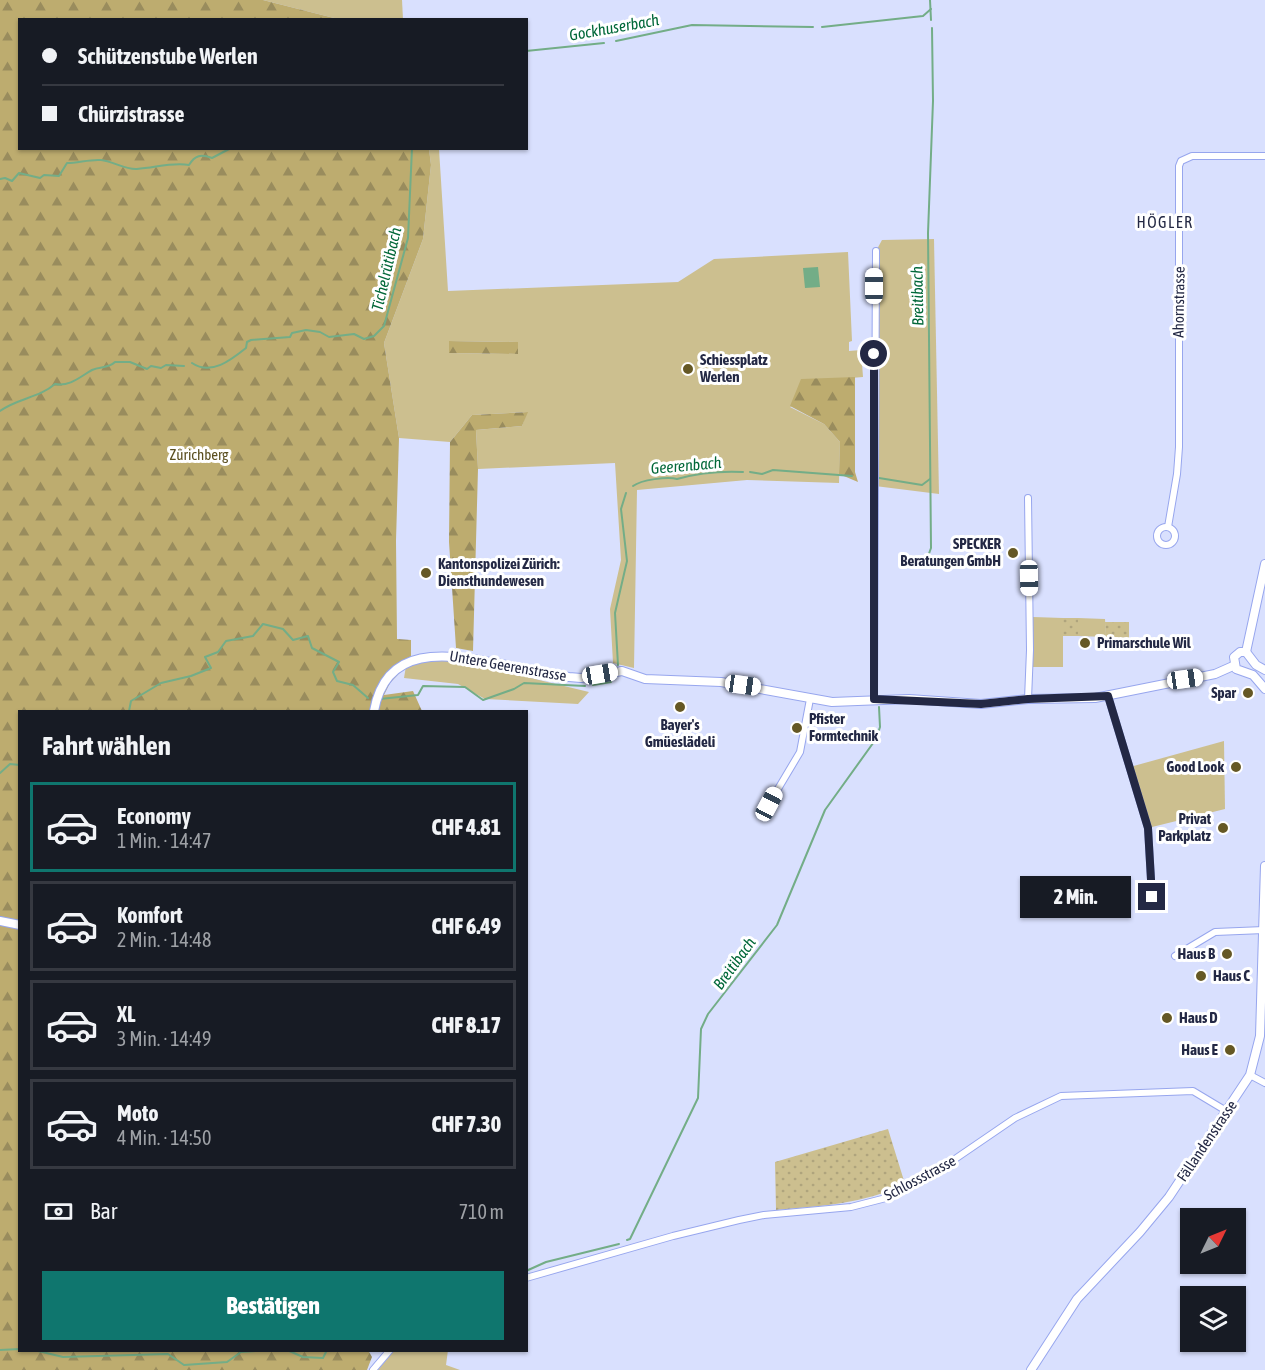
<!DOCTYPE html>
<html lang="de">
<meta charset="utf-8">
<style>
body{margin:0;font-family:"Asap Condensed",sans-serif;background:#20242c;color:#f1f3f6;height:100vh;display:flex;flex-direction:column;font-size:22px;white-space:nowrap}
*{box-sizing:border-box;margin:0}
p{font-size:20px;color:#9ea1a6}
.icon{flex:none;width:33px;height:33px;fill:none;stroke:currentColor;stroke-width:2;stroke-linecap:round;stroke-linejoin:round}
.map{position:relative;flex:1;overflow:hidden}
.sheet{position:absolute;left:18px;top:710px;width:510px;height:642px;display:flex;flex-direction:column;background:#171b24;border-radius:0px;box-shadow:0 2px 4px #0004}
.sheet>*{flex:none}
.top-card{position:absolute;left:18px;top:18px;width:510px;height:132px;border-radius:0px;box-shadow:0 2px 4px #0004;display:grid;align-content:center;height:132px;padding:0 24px;background:#171b24}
.needle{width:39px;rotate:47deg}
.tools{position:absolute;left:1180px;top:1208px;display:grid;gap:12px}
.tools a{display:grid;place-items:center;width:66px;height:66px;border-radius:0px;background:#171b24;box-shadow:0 2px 4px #0004;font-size:30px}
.end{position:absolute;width:27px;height:27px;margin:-14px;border:8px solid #232844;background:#fff;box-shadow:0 0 0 3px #fff}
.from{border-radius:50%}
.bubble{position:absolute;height:42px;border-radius:0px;background:#171b24;box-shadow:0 2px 4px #0004;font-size:20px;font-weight:800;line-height:42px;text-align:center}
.car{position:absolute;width:18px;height:36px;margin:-18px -9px;border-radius:8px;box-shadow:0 0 4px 2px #0007;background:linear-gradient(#fff 24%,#345 0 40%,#fff 0 76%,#345 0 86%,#fff 0)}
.top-card b{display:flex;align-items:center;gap:21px;height:57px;font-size:22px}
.top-card b+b{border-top:2px solid #363941}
.top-card i{width:15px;height:15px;background:#f1f3f6}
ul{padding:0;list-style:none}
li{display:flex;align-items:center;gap:18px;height:90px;margin:0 12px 9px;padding:0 12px;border:3px solid #363941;border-radius:0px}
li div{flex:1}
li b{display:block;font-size:22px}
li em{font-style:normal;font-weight:800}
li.selected{border-color:#0f766e}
li>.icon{width:54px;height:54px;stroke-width:1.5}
h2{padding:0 24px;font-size:27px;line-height:72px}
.pay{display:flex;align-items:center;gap:15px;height:66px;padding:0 24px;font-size:22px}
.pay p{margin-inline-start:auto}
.action{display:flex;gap:12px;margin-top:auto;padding:12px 24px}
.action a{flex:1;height:69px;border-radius:0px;background:#0f766e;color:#fff;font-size:24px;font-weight:800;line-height:69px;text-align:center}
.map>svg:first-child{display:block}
.green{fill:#ccbf8f;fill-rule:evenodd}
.forest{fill:url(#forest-firs)}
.park{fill:url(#park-dots)}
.water{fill:#73ad87}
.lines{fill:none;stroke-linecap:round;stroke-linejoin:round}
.stream{stroke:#73ad87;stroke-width:2}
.minor-casing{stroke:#97a6ee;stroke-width:8}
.tertiary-casing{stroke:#97a6ee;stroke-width:10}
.secondary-casing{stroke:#97a6ee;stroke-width:10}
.minor{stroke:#fff;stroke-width:6}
.tertiary{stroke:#fff;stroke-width:8}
.secondary{stroke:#fff;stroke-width:8}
.route{stroke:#232844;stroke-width:8}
.poi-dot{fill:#655825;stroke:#fff;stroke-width:2}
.labels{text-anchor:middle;stroke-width:6;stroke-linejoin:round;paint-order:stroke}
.street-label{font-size:15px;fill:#232844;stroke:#fff}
.poi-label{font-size:15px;font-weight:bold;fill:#232844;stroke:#fff;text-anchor:start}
.park-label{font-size:15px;fill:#5b4f20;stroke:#fff}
.water-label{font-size:16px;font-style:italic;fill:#026839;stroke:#fff}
.neighbourhood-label{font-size:16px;letter-spacing:1.5px;fill:#232844;stroke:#fff}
</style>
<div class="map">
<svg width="1265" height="1370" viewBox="0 0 1265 1370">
<defs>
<pattern id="forest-firs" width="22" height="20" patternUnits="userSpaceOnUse" patternTransform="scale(1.5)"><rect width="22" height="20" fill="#bdac6f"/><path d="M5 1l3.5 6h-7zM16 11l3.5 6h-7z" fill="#998c5d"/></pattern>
<pattern id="park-dots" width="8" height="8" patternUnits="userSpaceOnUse" patternTransform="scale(1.5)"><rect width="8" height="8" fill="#ccbf8f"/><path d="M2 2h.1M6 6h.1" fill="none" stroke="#afa47d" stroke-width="1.8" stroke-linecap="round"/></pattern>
</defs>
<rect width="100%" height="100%" fill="#d9e0fe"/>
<!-- green -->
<g class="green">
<polygon points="263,0 402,0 403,19 338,19"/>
<path d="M 429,149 L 439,149 L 448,291 L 678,282 L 714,259 L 848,252 L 852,341 L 849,342 L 849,351 L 861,350 L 863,377 L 851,378 L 790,407 L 824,424 L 840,442 L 839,483 L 747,480 L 637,490 L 634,668 L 613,663 L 610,609 L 621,560 L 615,463 L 478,469 L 476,430 L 522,426 L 527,412 L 472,415 L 450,442 L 399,438 L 384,343 L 423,239 L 431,165 ZM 449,341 L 517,342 L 518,354 L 449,353 Z"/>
<polygon points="934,239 939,494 875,486 876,251 882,240"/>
<polygon points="1033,617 1063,618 1063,667 1032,667"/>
<polygon points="1078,618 1105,619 1106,637 1078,636"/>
<polygon points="428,659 465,662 589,692 578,704 485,699 458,684 404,678 406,666"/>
<polygon points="1224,741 1225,809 1148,828 1130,767"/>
<polygon points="394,1350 448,1350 446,1365 460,1370 378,1370"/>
</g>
<!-- forest -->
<g class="forest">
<polygon points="0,0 263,0 338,19 20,20 20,148 429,149 431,165 423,239 384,343 399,438 396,541 397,639 411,640 411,661 390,683 384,695 413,691 422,711 20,711 20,1350 368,1350 372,1357 367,1370 0,1370"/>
<polygon points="449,341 518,342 518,354 449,353"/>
<polygon points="855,377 855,472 858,482 839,474 840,442 824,424 790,406 801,379"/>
<polygon points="528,412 522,426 476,430 478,469 473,651 456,648 449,542 450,442 472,415"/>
</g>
<!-- park -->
<g class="park">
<rect x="1063" y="618" width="15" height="18"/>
<polygon points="1105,622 1129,622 1129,646 1106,647"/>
<path d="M 888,1129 L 905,1184 C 863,1204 822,1206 776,1210 L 775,1162 Z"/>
</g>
<!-- water -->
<polygon class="water" points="818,267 820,287 805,288 803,268"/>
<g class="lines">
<!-- stream -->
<g class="stream">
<polyline points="930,0 931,20"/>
<polyline points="822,27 923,16 931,9"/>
<polyline points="616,41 692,25 813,27"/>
<polyline points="526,51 604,43"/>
<path d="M 0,179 L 5,178 L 12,181 L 19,173 L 40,178 L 44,175 L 59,176 L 67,163 C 78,163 90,159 101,160 C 112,161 126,170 137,169 C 155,168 171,162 189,165 C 195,155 201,154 212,158 L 231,148"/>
<path d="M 192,363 C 211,376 231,360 246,348 L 247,342 L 251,340 L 290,337 L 292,333 L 306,330 L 320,332 L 329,337 L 354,334 L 364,339 L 374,336 L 384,326 L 408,238 L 412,148"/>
<path d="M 0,411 C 18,398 39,398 55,384 C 70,387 81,376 92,370 C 100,366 108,369 115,362 L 130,362 L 147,369 L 151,366 L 161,368 L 166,365 L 184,366"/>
<polyline points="750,472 762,474 773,470 852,476"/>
<polyline points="879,478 922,485 930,479"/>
<path d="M 633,486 C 641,480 668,476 677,479 C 698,473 722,471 743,472"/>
<polyline points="926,562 931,548 928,233 933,101 932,28"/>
<polyline points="618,665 615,613 627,561 621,509 626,493"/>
<polyline points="593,685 611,682"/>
<polyline points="380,699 418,695 423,686 465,687 483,700 514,689 524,683 585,686"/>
<polyline points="129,711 131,701 161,683 191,676 211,668 205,657 218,652 226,641 253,636 263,624 283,629 293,640 308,636 312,648 339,662 333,672 337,681 353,685 368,698"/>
<polyline points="0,773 10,764 20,765"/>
<polyline points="627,1240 630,1239 698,1098 701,1029 708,1014 777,925 825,810 876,739 880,727 879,707"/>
<polyline points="526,1271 546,1262 619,1244"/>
<polyline points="0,1350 20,1349"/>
<polyline points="34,1350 63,1357 168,1354 184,1365 227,1362 241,1352 269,1350"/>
<polyline points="287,1350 303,1357 323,1358 327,1350"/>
</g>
<!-- minor casing -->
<g class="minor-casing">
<g id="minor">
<circle cx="1166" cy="536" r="9"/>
<polyline points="1168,527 1177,474 1179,447 1179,166 1181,161 1192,156 1265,156"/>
<polyline points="1108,696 1148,828 1152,897"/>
<polyline points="874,699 876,251"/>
<polyline points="1028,699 1030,650 1028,498"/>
<polyline points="769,804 800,752 810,699"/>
<polyline points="1175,956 1215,932 1264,930"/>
<polyline points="1250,1075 1265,1083"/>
<polyline points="526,1278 673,1236 739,1220 764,1215 851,1207 886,1198 936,1172 1015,1118 1061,1096 1193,1091 1228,1112"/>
<polyline points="373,1370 390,1350"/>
</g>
</g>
<!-- tertiary casing -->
<g class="tertiary-casing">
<g id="tertiary">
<path d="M 374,711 C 386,644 446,654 496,663 C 520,668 544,673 569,677 L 581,678 L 622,671 L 645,679 L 721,682 L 832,702 L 909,699 L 981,704 L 1028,699 L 1095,698 L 1215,674 L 1233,666"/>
<polyline points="0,921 20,925"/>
</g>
</g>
<!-- secondary casing -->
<g class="secondary-casing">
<g id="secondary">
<polyline points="1246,652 1265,564"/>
<polyline points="1265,670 1256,665 1246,652 1240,652 1234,657 1236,669 1253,675 1265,689"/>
<polyline points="1031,1370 1077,1299 1140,1232 1169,1197 1250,1075 1260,1036 1265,866"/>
</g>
</g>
<!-- minor -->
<use href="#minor" class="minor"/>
<!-- tertiary -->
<use href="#tertiary" class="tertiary"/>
<!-- secondary -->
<use href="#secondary" class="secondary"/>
</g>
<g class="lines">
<!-- route -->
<polyline class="route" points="874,354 874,699 981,704 1028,699 1108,696 1148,828 1152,897"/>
</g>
<!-- markers -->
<g class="poi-dot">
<circle cx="688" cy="369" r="6"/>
<circle cx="1013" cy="553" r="6"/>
<circle cx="426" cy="573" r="6"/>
<circle cx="1085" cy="643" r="6"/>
<circle cx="1248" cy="693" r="6"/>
<circle cx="680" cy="707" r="6"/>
<circle cx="797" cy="728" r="6"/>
<circle cx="1236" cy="767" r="6"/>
<circle cx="1223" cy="828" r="6"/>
<circle cx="1227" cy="954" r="6"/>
<circle cx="1201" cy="976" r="6"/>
<circle cx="1167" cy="1018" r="6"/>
<circle cx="1230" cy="1050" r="6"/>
</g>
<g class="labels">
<!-- street labels -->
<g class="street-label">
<text transform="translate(1179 302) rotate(-89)" y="5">Ahornstrasse</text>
<text transform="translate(508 666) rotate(10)" y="5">Untere Geerenstrasse</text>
<text transform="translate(1207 1141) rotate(-56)" y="5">Fällandenstrasse</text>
<text transform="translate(920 1178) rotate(-28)" y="5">Schlossstrasse</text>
</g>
<!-- poi labels -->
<g class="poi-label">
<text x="700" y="365">Schiessplatz<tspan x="700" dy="17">Werlen</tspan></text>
<text x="1001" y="549" text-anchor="end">SPECKER<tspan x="1001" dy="17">Beratungen GmbH</tspan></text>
<text x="438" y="569">Kantonspolizei Zürich:<tspan x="438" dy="17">Diensthundewesen</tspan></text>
<text x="1097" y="648">Primarschule Wil</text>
<text x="1236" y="698" text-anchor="end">Spar</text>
<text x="809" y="724">Pfister<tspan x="809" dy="17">Formtechnik</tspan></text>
<text x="680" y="730" text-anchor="middle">Bayer's<tspan x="680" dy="17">Gmüeslädeli</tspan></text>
<text x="1224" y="772" text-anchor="end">Good Look</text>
<text x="1211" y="824" text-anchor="end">Privat<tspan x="1211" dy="17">Parkplatz</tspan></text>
<text x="1215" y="959" text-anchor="end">Haus B</text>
<text x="1213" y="981">Haus C</text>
<text x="1179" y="1023">Haus D</text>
<text x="1218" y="1055" text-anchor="end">Haus E</text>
</g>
<!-- park labels -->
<g class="park-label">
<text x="199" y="460">Zürichberg</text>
</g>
<!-- water labels -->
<g class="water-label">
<text transform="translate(614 27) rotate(-10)" y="6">Gockhuserbach</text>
<text transform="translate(386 269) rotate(-77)" y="6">Tichelrütibach</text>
<text transform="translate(917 296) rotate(-91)" y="6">Breitibach</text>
<text transform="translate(686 465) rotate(-5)" y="6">Geerenbach</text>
<text transform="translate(734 963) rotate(-54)" y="6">Breitibach</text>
</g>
<!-- neighbourhood labels -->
<g class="neighbourhood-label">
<text x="1165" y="228">HÖGLER</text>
</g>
</g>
</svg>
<div class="tools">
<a><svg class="needle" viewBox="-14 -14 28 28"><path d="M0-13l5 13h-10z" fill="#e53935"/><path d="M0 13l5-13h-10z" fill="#9ea1a6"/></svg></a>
<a><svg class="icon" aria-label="layers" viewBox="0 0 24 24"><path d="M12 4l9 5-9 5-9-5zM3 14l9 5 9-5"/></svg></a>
</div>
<i class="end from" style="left:874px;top:354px"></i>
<i class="end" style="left:1152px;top:897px"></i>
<div class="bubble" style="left:1020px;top:876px;width:111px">2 Min.</div>
<i class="car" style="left:874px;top:286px;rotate:0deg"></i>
<i class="car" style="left:1029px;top:578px;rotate:179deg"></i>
<i class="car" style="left:600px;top:674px;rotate:80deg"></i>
<i class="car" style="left:1185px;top:679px;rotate:82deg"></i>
<i class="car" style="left:743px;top:685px;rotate:98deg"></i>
<i class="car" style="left:769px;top:804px;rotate:28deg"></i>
<div class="top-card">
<b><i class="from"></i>Schützenstube Werlen</b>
<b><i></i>Chürzistrasse</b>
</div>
<section class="sheet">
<h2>Fahrt wählen</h2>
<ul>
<li class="selected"><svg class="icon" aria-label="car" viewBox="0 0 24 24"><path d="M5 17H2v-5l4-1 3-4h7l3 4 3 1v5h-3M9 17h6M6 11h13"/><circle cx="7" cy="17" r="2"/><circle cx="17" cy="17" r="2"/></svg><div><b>Economy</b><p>1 Min. · 14:47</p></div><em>CHF 4.81</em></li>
<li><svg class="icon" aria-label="car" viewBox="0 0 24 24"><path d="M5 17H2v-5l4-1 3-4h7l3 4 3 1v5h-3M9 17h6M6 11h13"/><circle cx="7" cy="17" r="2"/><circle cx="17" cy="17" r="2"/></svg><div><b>Komfort</b><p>2 Min. · 14:48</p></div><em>CHF 6.49</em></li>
<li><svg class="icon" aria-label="car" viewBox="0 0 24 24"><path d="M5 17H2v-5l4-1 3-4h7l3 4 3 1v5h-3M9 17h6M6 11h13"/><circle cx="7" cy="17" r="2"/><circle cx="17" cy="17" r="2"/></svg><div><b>XL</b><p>3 Min. · 14:49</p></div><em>CHF 8.17</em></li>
<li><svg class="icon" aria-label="car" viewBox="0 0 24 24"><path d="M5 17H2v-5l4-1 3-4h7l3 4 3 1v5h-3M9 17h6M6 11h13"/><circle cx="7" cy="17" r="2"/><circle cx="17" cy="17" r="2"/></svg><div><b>Moto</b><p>4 Min. · 14:50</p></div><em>CHF 7.30</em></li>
</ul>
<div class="pay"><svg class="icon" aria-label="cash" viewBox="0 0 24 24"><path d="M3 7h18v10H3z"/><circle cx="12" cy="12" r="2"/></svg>Bar<p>710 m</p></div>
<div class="action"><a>Bestätigen</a></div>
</section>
</div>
